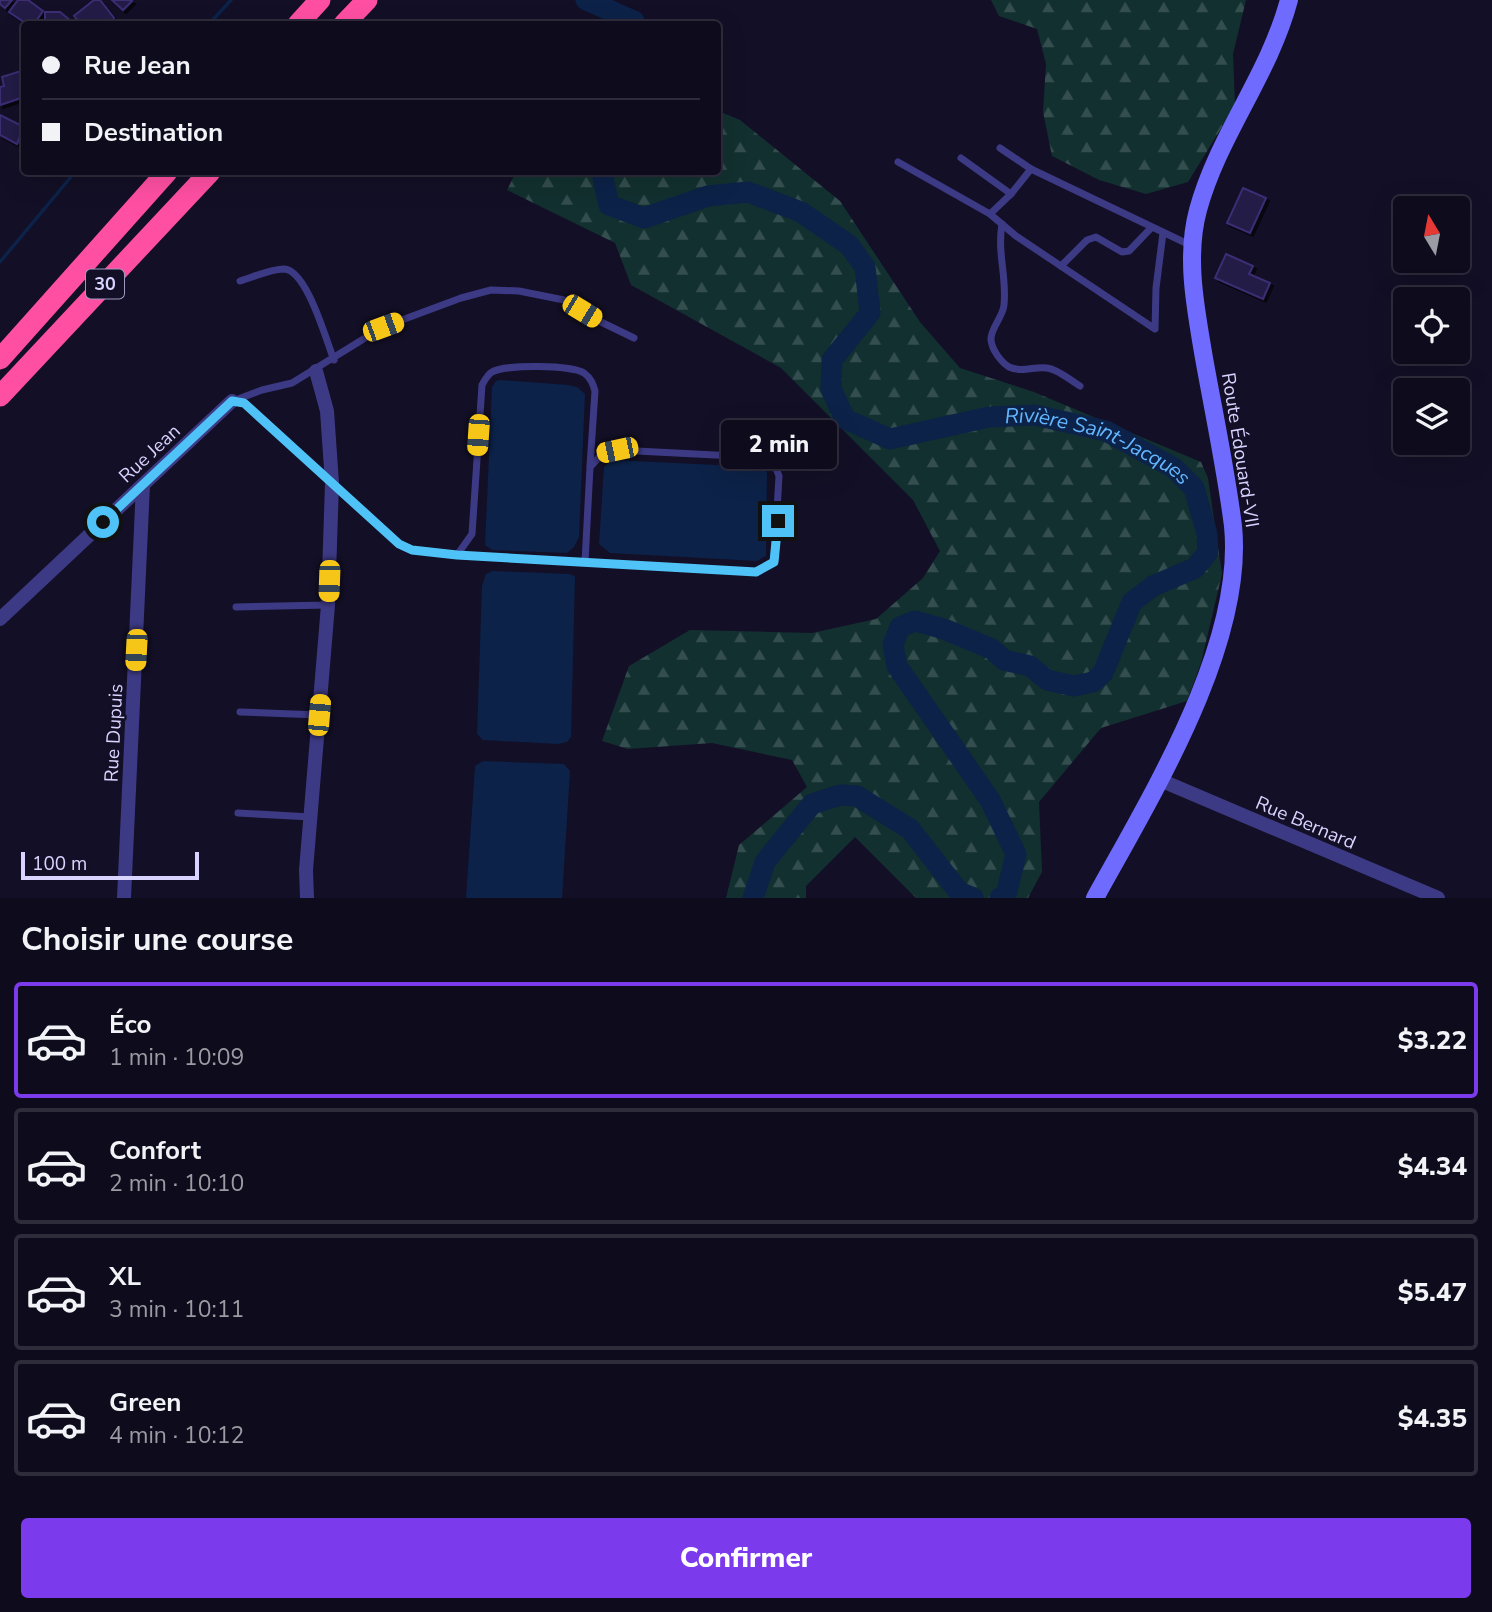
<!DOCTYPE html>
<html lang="fr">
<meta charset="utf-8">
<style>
body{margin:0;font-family:"Nunito Sans",sans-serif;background:#1c1929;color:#f1f3f6;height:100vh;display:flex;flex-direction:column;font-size:26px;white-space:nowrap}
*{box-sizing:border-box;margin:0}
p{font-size:23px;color:#9b9ba3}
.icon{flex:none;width:38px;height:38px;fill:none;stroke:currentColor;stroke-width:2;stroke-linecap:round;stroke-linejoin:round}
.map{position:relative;height:898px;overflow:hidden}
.panel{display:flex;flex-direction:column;background:#0e0b1c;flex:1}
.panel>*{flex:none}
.top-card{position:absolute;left:21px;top:21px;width:700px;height:154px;border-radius:7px;box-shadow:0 7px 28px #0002,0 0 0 2px #2e2b3b;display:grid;align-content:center;height:154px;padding:0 21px;background:#0e0b1c}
.needle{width:46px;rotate:350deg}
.controls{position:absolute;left:1393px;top:196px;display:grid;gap:14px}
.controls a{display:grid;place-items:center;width:77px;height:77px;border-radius:7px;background:#0e0b1c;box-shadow:0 7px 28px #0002,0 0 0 2px #2e2b3b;font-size:35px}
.scale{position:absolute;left:21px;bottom:18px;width:178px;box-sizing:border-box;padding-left:7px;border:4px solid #d9d4ff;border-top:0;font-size:19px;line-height:24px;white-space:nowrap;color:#d9d4ff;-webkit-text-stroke:5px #130f26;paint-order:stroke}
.end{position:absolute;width:32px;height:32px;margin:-16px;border:9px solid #4fc3f7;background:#111;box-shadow:0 0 0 4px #111}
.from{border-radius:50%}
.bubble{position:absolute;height:49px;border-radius:7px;background:#0e0b1c;box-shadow:0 7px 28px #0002,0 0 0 2px #2e2b3b;font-size:23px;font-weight:800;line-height:49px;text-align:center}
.car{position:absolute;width:21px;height:42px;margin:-21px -10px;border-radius:9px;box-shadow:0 0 5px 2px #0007;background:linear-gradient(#f5c518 24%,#345 0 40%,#f5c518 0 76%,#345 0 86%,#f5c518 0)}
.top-card b{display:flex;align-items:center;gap:24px;height:66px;font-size:26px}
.top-card b+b{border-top:2px solid #2e2b3b}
.top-card i{width:18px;height:18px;background:#f1f3f6}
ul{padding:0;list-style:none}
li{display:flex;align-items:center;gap:21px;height:116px;margin:0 14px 10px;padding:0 7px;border:4px solid #2e2b3b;border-radius:7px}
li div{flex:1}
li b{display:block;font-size:26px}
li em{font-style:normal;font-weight:800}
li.current{border-color:#7c3aed}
li>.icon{width:63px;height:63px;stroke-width:1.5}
h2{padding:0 21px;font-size:32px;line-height:84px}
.action{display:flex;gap:14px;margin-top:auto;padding:14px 21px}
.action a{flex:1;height:80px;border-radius:7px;background:#7c3aed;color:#fff;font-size:28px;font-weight:800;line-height:80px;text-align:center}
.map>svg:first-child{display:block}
.forest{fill:url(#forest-firs)}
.water{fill:#0c2248}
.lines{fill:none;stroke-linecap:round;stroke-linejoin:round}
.stream{stroke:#0c2248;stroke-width:3.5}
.river{stroke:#0c2248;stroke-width:21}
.building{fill:#241b47;stroke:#3b2d73;stroke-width:2;filter:url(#shadow)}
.lane{stroke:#3d3a85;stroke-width:7}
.street{stroke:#3d3a85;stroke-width:14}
.secondary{stroke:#6f6bff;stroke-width:18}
.highway{stroke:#ff4fa3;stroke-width:21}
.route{stroke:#4fc3f7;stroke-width:9}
.labels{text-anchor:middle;stroke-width:5;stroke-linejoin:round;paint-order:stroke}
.shield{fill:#130f26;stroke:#9e99be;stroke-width:2}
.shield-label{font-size:18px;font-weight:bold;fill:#d9d4ff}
.street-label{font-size:19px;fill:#d9d4ff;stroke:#130f26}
.water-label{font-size:21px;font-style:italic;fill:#62b6ff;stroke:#130f26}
</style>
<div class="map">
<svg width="1492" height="898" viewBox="0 0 1492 898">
<defs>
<pattern id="forest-firs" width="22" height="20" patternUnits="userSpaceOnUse" patternTransform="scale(1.75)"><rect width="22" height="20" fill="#12302f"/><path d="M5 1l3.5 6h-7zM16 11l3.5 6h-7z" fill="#344d4e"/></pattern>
<filter id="shadow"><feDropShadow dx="3" dy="3" stdDeviation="0" flood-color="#0009"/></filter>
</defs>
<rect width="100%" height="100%" fill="#130f26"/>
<!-- forest -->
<g class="forest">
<polygon points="991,0 1246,0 1233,54 1235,106 1188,182 1146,194 1099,180 1052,156 1043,112 1046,64 1037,29 999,16"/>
<polygon points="718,111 740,120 840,201 920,322 960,368 1034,392 1201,462 1208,478 1222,574 1201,663 1187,701 1101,728 1039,802 1042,872 1028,898 916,898 855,837 806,886 806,898 726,898 739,845 807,787 792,760 712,743 628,749 602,741 629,666 690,630 812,633 876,619 923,578 940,551 913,500 781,368 631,285 615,243 507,190 516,172 718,172"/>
</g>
<!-- water -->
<g class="water">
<polygon points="500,380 568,385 577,387 585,394 579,537 574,547 567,553 492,550 485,545 492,387 496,381"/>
<polygon points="612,460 759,467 767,472 766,556 757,561 610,553 599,544 604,467"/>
<polygon points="493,571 569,574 575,576 571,737 567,742 558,744 483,740 477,734 482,586 486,574"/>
<polygon points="483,761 564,764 570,771 562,898 466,898 475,766"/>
</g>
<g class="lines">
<!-- stream -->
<g class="stream">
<polyline points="209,24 231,0"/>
<polyline points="0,262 75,172"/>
</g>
<!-- river -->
<g class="river">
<polyline points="586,0 634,21 635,24"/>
<path id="s1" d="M 605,172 L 603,179 L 609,205 L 644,218 L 708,196 L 748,192 L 801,212 L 849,245 L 865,267 L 870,313 L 832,360 L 831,389 L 845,419 L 890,439 L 989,417 L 1035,415 L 1106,431 L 1174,468 L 1194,488 L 1207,534 L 1208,552 L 1195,568 L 1153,586 L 1132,602 L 1103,673 L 1093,682 L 1074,686 L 1047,680 L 1030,666 L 1004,660 L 992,649 L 944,629 L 915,621 L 900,627 L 893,645 L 897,666 L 990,800 L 1016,854 L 1006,895 L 1000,898"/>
<polyline points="753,898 765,862 812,804 840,795 857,796 910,829 959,892 973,898"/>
</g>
</g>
<!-- building -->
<g class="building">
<polygon points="0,0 12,0 5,8 0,4"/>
<polygon points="18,0 28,0 43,11 34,24 27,24 9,12"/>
<polygon points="94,0 100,0 114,18 110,24 81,24 74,16"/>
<polygon points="112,0 130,0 132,1 123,10"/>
<polygon points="45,12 60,12 71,21 71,24 45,24"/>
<polygon points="24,70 24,97 0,105 0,87 4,86 2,77"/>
<polygon points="0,115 24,127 17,144 0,135"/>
<polygon points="1243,188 1266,198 1250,233 1227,223"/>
<polygon points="1226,254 1253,266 1249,274 1270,283 1263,299 1215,278"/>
</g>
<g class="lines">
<!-- lane -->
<g class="lane">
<polyline points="1000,148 1031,169"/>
<polyline points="961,158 1011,194"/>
<polyline points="898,162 990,214"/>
<path d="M 1002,224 C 997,254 1007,276 1004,305 C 1003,317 990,329 991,340 C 992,350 1001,362 1009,367 C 1022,373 1035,366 1047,368 C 1058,369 1071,381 1080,386"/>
<polyline points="1163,233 1156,288 1155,329 1016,236 990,214 1011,194 1031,169 1192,246"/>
<polyline points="1061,266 1087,240 1096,237 1122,252 1129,251 1151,228"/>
<path d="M 240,281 C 253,277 271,269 284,269 C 307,270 326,340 334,360"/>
<path d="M 232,401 L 245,403 L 399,544 L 412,550 L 457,555 L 472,534 L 482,385 C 485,380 487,375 492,372 C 505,364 572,365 584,373 C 591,378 593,384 595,391 L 590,466"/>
<polyline points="233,401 262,390 292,383 383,327 461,298 491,290 519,291 564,300 601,322 634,338"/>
<polyline points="457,555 756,572 774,562 779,476 772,458 617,450 603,453 590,467 585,562"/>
<polyline points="236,607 328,605"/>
<polyline points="240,712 319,715"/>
<polyline points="238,813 311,817"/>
</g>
<!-- street -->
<g class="street">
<polyline points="0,619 232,401"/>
<polyline points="1160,780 1438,898"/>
<polyline points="124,898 143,485"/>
<polyline points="307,898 306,870 328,605 332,483 327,411 316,371"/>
</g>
<!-- secondary -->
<path class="secondary" d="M 1095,898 C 1151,796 1245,645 1233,526 C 1226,470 1214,414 1204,358 C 1196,310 1185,258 1198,210 C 1218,136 1269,75 1289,0"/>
<!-- highway -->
<g class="highway">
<polyline points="298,24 320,0"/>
<polyline points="344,24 367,0"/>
<polyline points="0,359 167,172"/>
<polyline points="0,396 210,172"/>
</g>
</g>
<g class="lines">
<!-- route -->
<polyline class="route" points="103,522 232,401 244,403 399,544 412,550 457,555 756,572 774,562 778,521"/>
</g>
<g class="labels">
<!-- shield labels -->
<rect class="shield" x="86" y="269.5" width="38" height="29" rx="5"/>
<g class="shield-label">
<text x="105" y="290">30</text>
</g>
<!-- street labels -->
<g class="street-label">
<text transform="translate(1241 450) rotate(81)" y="7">Route Édouard-VII</text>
<text transform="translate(149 453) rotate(-43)" y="7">Rue Jean</text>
<text transform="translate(113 733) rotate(-87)" y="7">Rue Dupuis</text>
<text transform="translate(1306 822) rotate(23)" y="7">Rue Bernard</text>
</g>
<!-- water labels -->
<g class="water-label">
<text dy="7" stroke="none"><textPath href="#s1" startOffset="756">Rivière Saint-Jacques</textPath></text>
</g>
</g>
</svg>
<div class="controls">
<a><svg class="needle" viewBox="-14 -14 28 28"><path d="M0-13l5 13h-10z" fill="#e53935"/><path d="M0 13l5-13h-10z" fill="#9b9ba3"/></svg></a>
<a><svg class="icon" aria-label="locate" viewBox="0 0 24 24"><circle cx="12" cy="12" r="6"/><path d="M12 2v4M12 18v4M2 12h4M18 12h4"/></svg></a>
<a><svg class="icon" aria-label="layers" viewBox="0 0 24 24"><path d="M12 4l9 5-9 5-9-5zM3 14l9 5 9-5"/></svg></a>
</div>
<div class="scale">100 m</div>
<i class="end from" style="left:103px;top:522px"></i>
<i class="end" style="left:778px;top:521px"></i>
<div class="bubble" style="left:721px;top:420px;width:116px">2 min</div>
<i class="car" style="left:582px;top:311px;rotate:121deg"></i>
<i class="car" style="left:383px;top:327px;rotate:70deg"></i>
<i class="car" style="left:478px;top:435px;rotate:184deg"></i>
<i class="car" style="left:617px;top:450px;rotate:258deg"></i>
<i class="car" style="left:329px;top:581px;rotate:182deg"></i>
<i class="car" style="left:136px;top:650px;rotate:183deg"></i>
<i class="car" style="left:319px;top:715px;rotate:5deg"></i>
<div class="top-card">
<b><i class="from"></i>Rue Jean</b>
<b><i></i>Destination</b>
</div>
</div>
<section class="panel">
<h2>Choisir une course</h2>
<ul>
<li class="current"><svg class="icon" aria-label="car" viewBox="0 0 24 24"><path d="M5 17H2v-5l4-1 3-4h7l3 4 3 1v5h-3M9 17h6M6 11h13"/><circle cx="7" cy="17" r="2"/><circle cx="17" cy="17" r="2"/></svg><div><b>Éco</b><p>1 min · 10:09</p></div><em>$3.22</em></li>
<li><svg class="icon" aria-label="car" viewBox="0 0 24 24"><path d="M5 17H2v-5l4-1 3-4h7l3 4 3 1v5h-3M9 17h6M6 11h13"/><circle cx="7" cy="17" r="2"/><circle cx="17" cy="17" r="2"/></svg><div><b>Confort</b><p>2 min · 10:10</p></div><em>$4.34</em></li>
<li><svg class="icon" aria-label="car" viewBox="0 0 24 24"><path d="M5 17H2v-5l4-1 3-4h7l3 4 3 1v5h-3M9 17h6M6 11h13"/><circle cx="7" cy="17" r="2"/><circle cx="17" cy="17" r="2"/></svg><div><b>XL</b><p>3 min · 10:11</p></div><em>$5.47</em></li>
<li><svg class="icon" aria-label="car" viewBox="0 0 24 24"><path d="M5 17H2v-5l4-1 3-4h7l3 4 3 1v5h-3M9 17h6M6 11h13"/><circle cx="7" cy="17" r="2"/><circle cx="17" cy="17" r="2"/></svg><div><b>Green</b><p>4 min · 10:12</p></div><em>$4.35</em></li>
</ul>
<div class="action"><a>Confirmer</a></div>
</section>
